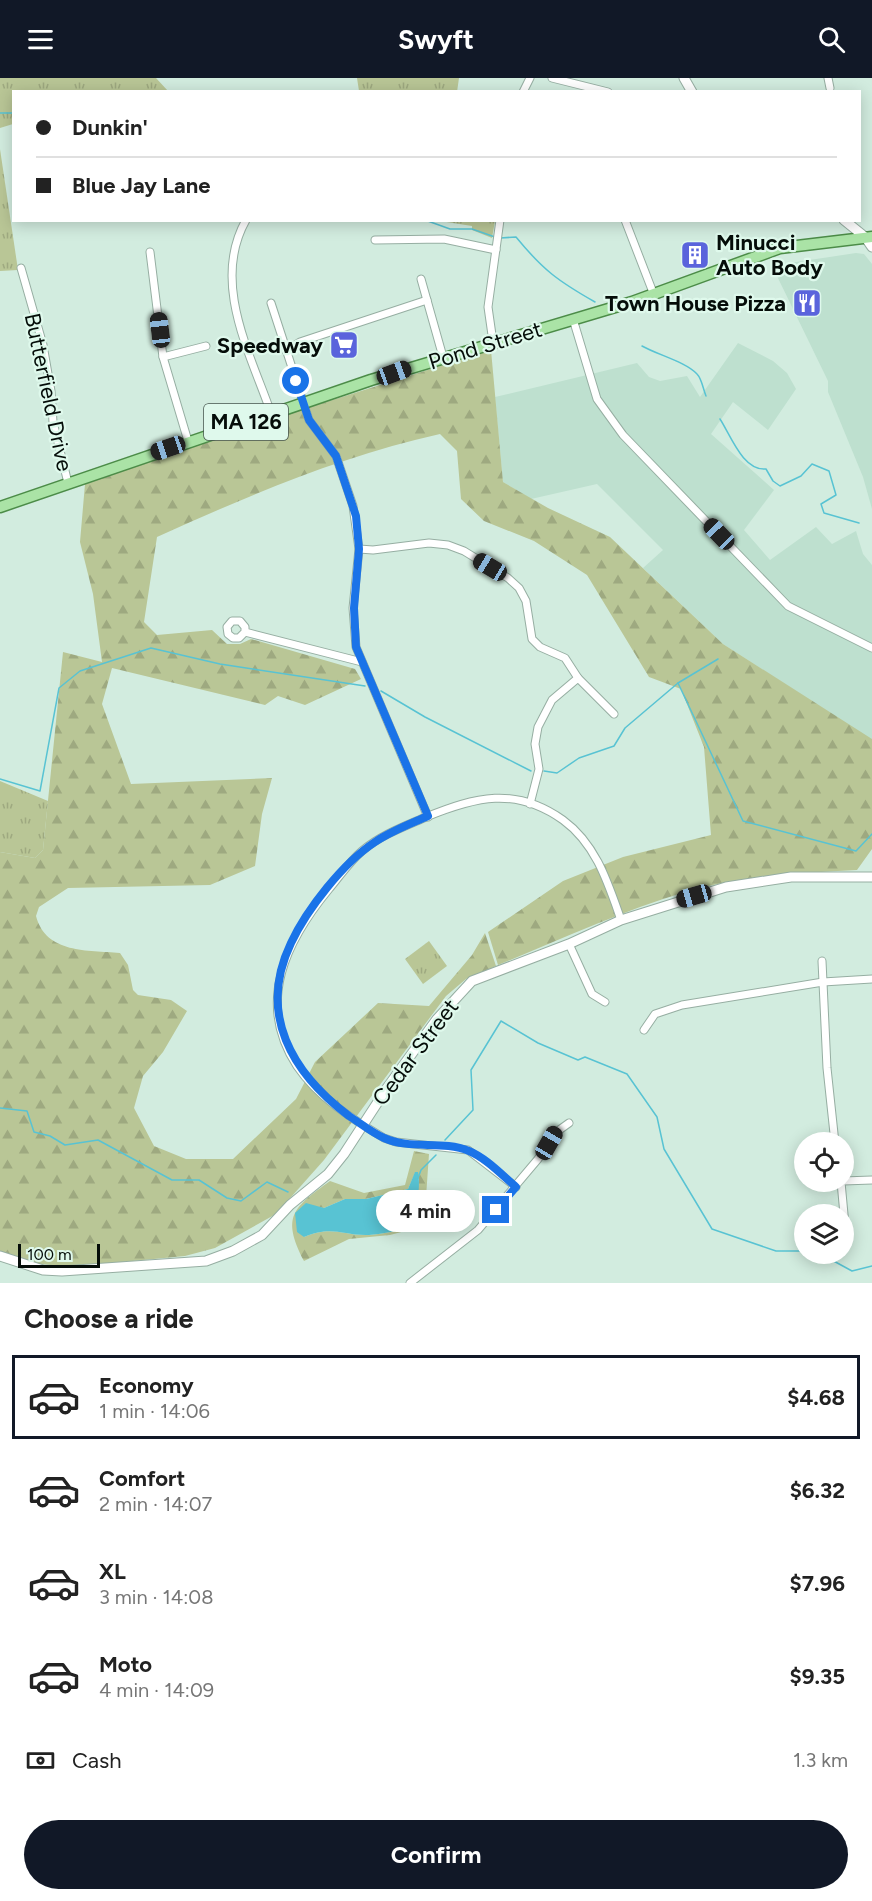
<!DOCTYPE html>
<meta charset="utf-8">
<style>
body{margin:0;font-family:Figtree,sans-serif;background:#f6f6f6;color:#222;height:100vh;display:flex;flex-direction:column;font-size:22px;white-space:nowrap}
*{box-sizing:border-box;margin:0}
p{font-size:20px;color:#767676}
.icon{flex:none;width:33px;height:33px;fill:none;stroke:currentColor;stroke-width:2;stroke-linecap:round;stroke-linejoin:round}
.map{position:relative;height:1205px;overflow:hidden}
.sheet{display:flex;flex-direction:column;background:#fff;flex:1}
.sheet>*{flex:none}
.hud{position:absolute;left:12px;top:12px;width:849px;height:132px;border-radius:0px;box-shadow:0 3px 15px #0003;display:grid;align-content:center;height:132px;padding:0 24px;background:#fff}
.buttons{position:absolute;left:794px;top:1054px;display:grid;gap:12px}
.buttons a{display:grid;place-items:center;width:60px;height:60px;border-radius:50%;background:#fff;box-shadow:0 3px 15px #0003;font-size:30px}
.scale{position:absolute;left:18px;bottom:15px;width:82px;box-sizing:border-box;padding-left:6px;border:3px solid #050d09;border-top:0;font-size:16px;line-height:21px;white-space:nowrap;color:#050d09;-webkit-text-stroke:4px #dff9ec;paint-order:stroke}
.end{position:absolute;width:27px;height:27px;margin:-14px;border:8px solid #1a73e8;background:#fff;box-shadow:0 0 0 3px #fff}
.from{border-radius:50%}
.bubble{position:absolute;height:42px;border-radius:21px;background:#fff;box-shadow:0 3px 15px #0003;font-size:20px;font-weight:700;line-height:42px;text-align:center}
.car{position:absolute;width:18px;height:36px;margin:-18px -9px;border-radius:8px;box-shadow:0 0 4px 2px #0007;background:linear-gradient(#222 24%,#8ab4d8 0 40%,#222 0 76%,#8ab4d8 0 86%,#222 0)}
.hud b{display:flex;align-items:center;gap:21px;height:57px;font-size:22px}
.hud b+b{border-top:2px solid #e0e0e0}
.hud i{width:15px;height:15px;background:#222}
ul{padding:0;list-style:none}
li{display:flex;align-items:center;gap:18px;height:84px;margin:0 12px 9px;padding:0 12px;border:3px solid transparent;border-radius:0px}
li div{flex:1}
li b{display:block;font-size:22px}
li em{font-style:normal;font-weight:700}
li.on{border-color:#111827}
li>.icon{width:54px;height:54px;stroke-width:1.5}
h2{padding:0 24px;font-size:27px;line-height:72px}
.pay{display:flex;align-items:center;gap:15px;height:66px;padding:0 24px;font-size:22px}
.pay p{margin-inline-start:auto}
.primary-button{display:flex;gap:12px;margin-top:auto;padding:12px 24px}
.primary-button a{flex:1;height:69px;border-radius:36px;background:#111827;color:#fff;font-size:24px;font-weight:700;line-height:69px;text-align:center}
header{display:flex;justify-content:space-between;align-items:center;height:78px;padding:0 24px;background:#111827;color:#fff;font-size:27px;font-weight:700}
.map>svg:first-child{display:block}
.built{fill:#bee0cf}
.forest{fill:url(#forest-firs);fill-rule:evenodd}
.park{fill:url(#park-tufts)}
.water{fill:#58c3d3}
.lines{fill:none;stroke-linecap:round;stroke-linejoin:round}
.stream{stroke:#58c3d3;stroke-width:1.5}
.street-casing{stroke:#96aea2;stroke-width:9}
.secondary-casing{stroke:#96aea2;stroke-width:11}
.primary-casing{stroke:#4c8c48;stroke-width:13}
.street{stroke:#fff;stroke-width:7}
.secondary{stroke:#fff;stroke-width:9}
.primary{stroke:#aae3a6;stroke-width:10}
.route{stroke:#1a73e8;stroke-width:8}
.labels{text-anchor:middle;stroke-width:4.5;stroke-linejoin:round;paint-order:stroke}
.shield{fill:#dff9ec;stroke:#46544d;stroke-width:1.5}
.shield-label{font-size:21px;font-weight:bold;fill:#050d09}
.poi-label{font-size:22px;font-weight:bold;fill:#050d09;stroke:#dff9ec;text-anchor:end}
.street-label{font-size:22px;fill:#050d09;stroke:#dff9ec}
</style>
<header><svg class="icon" aria-label="menu" viewBox="0 0 24 24"><path d="M4 6h16M4 12h16M4 18h16"/></svg>Swyft<svg class="icon" aria-label="search" viewBox="0 0 24 24"><circle cx="10" cy="10" r="6"/><path d="M15 15l6 6"/></svg></header>
<div class="map">
<svg width="872" height="1205" viewBox="0 0 872 1205">
<defs>
<pattern id="forest-firs" width="22" height="20" patternUnits="userSpaceOnUse" patternTransform="scale(1.5)"><rect width="22" height="20" fill="#b9c696"/><path d="M5 1l3.5 6h-7zM16 11l3.5 6h-7z" fill="#9ea980"/></pattern>
<pattern id="park-tufts" width="24" height="20" patternUnits="userSpaceOnUse" patternTransform="scale(1.5)"><rect width="24" height="20" fill="#b9c696"/><path d="M3 7l-1-3M5 7V3M7 7l1-3M15 17l-1-3M17 17v-4M19 17l1-3" fill="none" stroke="#9ea980"/></pattern>
</defs>
<rect width="100%" height="100%" fill="#d2ecdf"/>
<!-- built -->
<g class="built">
<polygon points="856,175 864,176 872,186 872,431 863,399 828,314 828,303 776,196 777,191 783,186"/>
<polygon points="738,265 773,283 787,295 796,311 768,352 733,324 711,356 774,412 744,452 770,482 816,449 832,466 856,453 863,476 872,487 872,662 723,566 643,490 663,472 597,406 531,421 503,404 495,319 637,285 649,299 660,303 687,298 700,319"/>
</g>
<!-- forest -->
<g class="forest">
<path d="M 491,272 L 503,404 L 548,430 L 610,459 L 723,566 L 872,661 L 872,771 L 857,792 C 799,795 741,798 685,814 C 621,833 560,862 498,887 L 488,854 L 563,803 L 623,779 L 711,757 L 704,669 L 681,611 L 649,599 L 587,497 L 534,463 L 484,443 L 461,421 L 457,373 L 440,356 C 341,378 250,417 157,459 L 144,544 L 157,557 L 212,552 L 227,566 L 240,566 L 251,561 L 355,591 L 361,601 L 305,627 L 278,618 L 265,627 L 112,590 L 102,626 L 131,706 L 272,700 L 262,736 L 255,788 L 210,807 L 68,810 L 39,829 L 36,838 C 46,876 88,872 120,875 L 128,887 L 133,912 L 138,917 L 171,922 L 187,933 L 163,974 L 143,998 L 134,1030 L 154,1068 L 186,1081 L 233,1081 L 296,1021 L 315,984 L 378,925 L 429,928 L 472,877 L 485,855 L 496,888 L 466,901 L 446,918 L 324,1082 L 276,1136 L 215,1170 L 185,1178 L 70,1189 L 41,1186 L 0,1173 L 0,774 L 35,780 L 43,772 L 63,574 L 102,584 L 93,516 L 80,464 L 85,406 L 269,342 Z"/>
<path d="M 414,1073 L 429,1076 L 424,1148 L 390,1157 L 349,1161 L 304,1183 C 281,1138 293,1130 330,1103 L 364,1115 L 405,1107 ZM 415,1095 L 419,1101 L 416,1123 L 406,1149 C 394,1154 382,1156 369,1157 C 342,1158 333,1147 304,1159 L 297,1135 L 309,1128 L 324,1130 L 345,1121 L 366,1121 L 408,1111 Z"/>
</g>
<!-- park -->
<g class="park">
<polygon points="0,0 156,0 168,13 14,14 13,51 13,46 0,50"/>
<polygon points="357,0 459,0 457,14 359,13"/>
<polygon points="0,71 18,192 0,193"/>
<polygon points="440,143 495,143 492,160 472,152 472,148"/>
<polygon points="0,703 48,723 43,772 35,780 0,774"/>
<polygon points="429,863 447,888 423,906 405,881"/>
</g>
<!-- water -->
<path class="water" d="M 415,1094 L 418,1094 C 421,1109 417,1138 406,1149 C 394,1154 382,1156 369,1157 C 342,1158 333,1147 304,1159 L 297,1154 L 295,1135 L 306,1125 L 324,1130 L 345,1121 L 366,1121 L 408,1111 Z"/>
<g class="lines">
<!-- stream -->
<g class="stream">
<polyline points="0,35 14,35"/>
<polyline points="425,142 450,151 472,151 495,159"/>
<path d="M 500,160 L 516,159 C 543,192 558,203 595,224"/>
<path d="M 642,268 C 658,277 686,284 697,296 C 702,301 703,311 706,318"/>
<path d="M 720,341 C 731,358 743,393 766,391 L 773,403 L 780,408 L 801,398 L 812,386 L 829,393 L 836,417 L 821,426 L 824,435 L 859,445"/>
<polyline points="678,605 743,743 856,773 872,756"/>
<polyline points="381,613 425,639 531,693"/>
<polyline points="544,693 557,695 579,680 614,668 625,650 678,605 718,581"/>
<polyline points="0,701 40,713 59,610 80,593 151,570 220,586 365,608"/>
<polyline points="0,1030 27,1033 34,1054 50,1058 65,1067 98,1062 172,1102 199,1102 227,1120 241,1123 267,1104 288,1114"/>
<polyline points="445,1062 473,1032 471,992 501,943 538,965 578,982 585,979 627,996 657,1039 664,1071 712,1151 776,1173 804,1173"/>
<polyline points="418,1100 421,1092 436,1077"/>
<polyline points="814,1176 830,1181 852,1193 872,1188"/>
</g>
<!-- street casing -->
<g class="street-casing">
<g id="street">
<polyline points="552,0 608,14"/>
<polyline points="828,0 830,10"/>
<polyline points="523,14 530,0"/>
<path d="M 246,142 C 211,204 250,275 271,335"/>
<polyline points="625,142 654,217"/>
<polyline points="375,162 444,161 496,172"/>
<polyline points="150,174 163,279 188,363"/>
<polyline points="21,190 43,267 51,313 53,344 68,405"/>
<polyline points="421,201 443,279"/>
<polyline points="271,225 309,342 336,378 353,428 359,471 353,530 356,569 428,739"/>
<polyline points="573,241 597,321 623,357 788,528 872,570"/>
<polyline points="493,264 488,229 500,142"/>
<polyline points="286,273 300,264 427,222"/>
<polyline points="163,279 206,268"/>
<polyline points="359,471 373,472 429,465 448,467 464,473 508,500 519,510 526,523 532,561 540,569 565,580 578,600"/>
<polyline points="245,554 239,560 233,560 228,556 227,549 232,543 240,543 245,549 245,554 362,584"/>
<polyline points="530,726 539,691 535,666 538,649 552,622 578,600 614,636"/>
<polyline points="569,866 592,916 605,924"/>
<polyline points="822,883 827,990 835,1065"/>
<polyline points="644,952 655,936 682,927 823,904 872,901"/>
<polyline points="843,1103 872,1102"/>
<polyline points="841,1104 846,1158"/>
<path d="M 516,1109 L 468,1072 L 396,1064 L 384,1060 C 352,1041 318,1019 297,988 C 255,924 287,862 329,811 C 340,798 349,784 362,773 C 381,757 403,749 426,739 C 475,719 515,708 563,742 C 596,766 608,805 621,842"/>
<polyline points="410,1205 478,1152 538,1081 555,1055 569,1045"/>
</g>
</g>
<!-- secondary casing -->
<g class="secondary-casing">
<g id="secondary">
<polyline points="684,0 692,14"/>
<polyline points="844,142 865,159 872,169"/>
<polyline points="0,1178 43,1192 62,1193 206,1183 233,1173 262,1157 290,1127 328,1096 344,1076 387,1010 437,941 472,903 569,866 621,842 726,809 791,799 872,799"/>
</g>
</g>
<!-- primary casing -->
<g class="primary-casing">
<polyline id="primary" points="0,429 371,302 632,224 780,170 872,159"/>
</g>
<!-- street -->
<use href="#street" class="street"/>
<!-- secondary -->
<use href="#secondary" class="secondary"/>
<!-- primary -->
<use href="#primary" class="primary"/>
</g>
<g class="lines">
<!-- route -->
<path class="route" d="M 296,303 L 309,342 L 336,378 L 356,438 L 359,471 L 354,530 L 356,569 L 428,738 C 410,746 391,753 375,764 C 343,785 307,831 291,865 C 257,936 292,995 349,1038 C 360,1045 371,1054 384,1060 C 411,1072 442,1062 469,1073 C 486,1080 502,1097 516,1109 L 496,1132"/>
</g>
<!-- icons -->
<defs>
<g id="building-square" transform="scale(1.5)"><rect x="-9" y="-9" width="18" height="18" rx="4" fill="#5a64dc" stroke="#dff9ec"/><path d="M-4-6H4V6H1V3H-1V6H-4ZM-2.5-4.3h1.7v1.8h-1.7ZM.8-4.3h1.7v1.8H.8ZM-2.5-1h1.7V.8h-1.7ZM.8-1h1.7V.8H.8Z" fill="#fff"/></g>
<g id="restaurant-square" transform="scale(1.5)"><rect x="-9" y="-9" width="18" height="18" rx="4" fill="#5a64dc" stroke="#dff9ec"/><path d="M-5-6h1v4h1v-4h1v4h1v-4h1v5L-1.5 .5V6h-2V.5L-5-1ZM5-6V6H3V1.5H1.5Q1.5-4 5-6Z" fill="#fff"/></g>
<g id="supermarket-square" transform="scale(1.5)"><rect x="-9" y="-9" width="18" height="18" rx="4" fill="#5a64dc" stroke="#dff9ec"/><path d="M-6-5.5h2.5l.6 2H6L4.5 2H-2.5L-4.4-4H-6ZM-1.5 3.2a1.3 1.3 0 1 0 .1 0ZM3 3.2a1.3 1.3 0 1 0 .1 0Z" fill="#fff"/></g>
</defs>
<g fill-rule="evenodd">
<use href="#building-square" x="695" y="177"/>
<use href="#restaurant-square" x="807" y="225"/>
<use href="#supermarket-square" x="344" y="267"/>
</g>
<g class="labels">
<!-- shield labels -->
<rect class="shield" x="204" y="326" width="84" height="36" rx="4.5"/>
<g class="shield-label">
<text x="246" y="351">MA 126</text>
</g>
<!-- poi labels -->
<g class="poi-label">
<text x="716" y="172" text-anchor="start">Minucci<tspan x="716" dy="25">Auto Body</tspan></text>
<text x="786" y="233">Town House Pizza</text>
<text x="323" y="275">Speedway</text>
</g>
<!-- street labels -->
<g class="street-label">
<text transform="translate(485 267) rotate(-17)" y="8">Pond Street</text>
<text transform="translate(49 314) rotate(78)" y="8">Butterfield Drive</text>
<text transform="translate(415 974) rotate(-53)" y="8">Cedar Street</text>
</g>
</g>
</svg>
<div class="buttons">
<a><svg class="icon" aria-label="locate" viewBox="0 0 24 24"><circle cx="12" cy="12" r="6"/><path d="M12 2v4M12 18v4M2 12h4M18 12h4"/></svg></a>
<a><svg class="icon" aria-label="layers" viewBox="0 0 24 24"><path d="M12 4l9 5-9 5-9-5zM3 14l9 5 9-5"/></svg></a>
</div>
<div class="scale">100 m</div>
<i class="end from" style="left:296px;top:303px"></i>
<i class="end" style="left:496px;top:1132px"></i>
<div class="bubble" style="left:376px;top:1112px;width:99px">4 min</div>
<i class="car" style="left:160px;top:252px;rotate:353deg"></i>
<i class="car" style="left:394px;top:295px;rotate:70deg"></i>
<i class="car" style="left:168px;top:370px;rotate:251deg"></i>
<i class="car" style="left:719px;top:456px;rotate:316deg"></i>
<i class="car" style="left:490px;top:489px;rotate:301deg"></i>
<i class="car" style="left:694px;top:818px;rotate:254deg"></i>
<i class="car" style="left:549px;top:1065px;rotate:30deg"></i>
<div class="hud">
<b><i class="from"></i>Dunkin'</b>
<b><i></i>Blue Jay Lane</b>
</div>
</div>
<section class="sheet">
<h2>Choose a ride</h2>
<ul>
<li class="on"><svg class="icon" aria-label="car" viewBox="0 0 24 24"><path d="M5 17H2v-5l4-1 3-4h7l3 4 3 1v5h-3M9 17h6M6 11h13"/><circle cx="7" cy="17" r="2"/><circle cx="17" cy="17" r="2"/></svg><div><b>Economy</b><p>1 min · 14:06</p></div><em>$4.68</em></li>
<li><svg class="icon" aria-label="car" viewBox="0 0 24 24"><path d="M5 17H2v-5l4-1 3-4h7l3 4 3 1v5h-3M9 17h6M6 11h13"/><circle cx="7" cy="17" r="2"/><circle cx="17" cy="17" r="2"/></svg><div><b>Comfort</b><p>2 min · 14:07</p></div><em>$6.32</em></li>
<li><svg class="icon" aria-label="car" viewBox="0 0 24 24"><path d="M5 17H2v-5l4-1 3-4h7l3 4 3 1v5h-3M9 17h6M6 11h13"/><circle cx="7" cy="17" r="2"/><circle cx="17" cy="17" r="2"/></svg><div><b>XL</b><p>3 min · 14:08</p></div><em>$7.96</em></li>
<li><svg class="icon" aria-label="car" viewBox="0 0 24 24"><path d="M5 17H2v-5l4-1 3-4h7l3 4 3 1v5h-3M9 17h6M6 11h13"/><circle cx="7" cy="17" r="2"/><circle cx="17" cy="17" r="2"/></svg><div><b>Moto</b><p>4 min · 14:09</p></div><em>$9.35</em></li>
</ul>
<div class="pay"><svg class="icon" aria-label="cash" viewBox="0 0 24 24"><path d="M3 7h18v10H3z"/><circle cx="12" cy="12" r="2"/></svg>Cash<p>1.3 km</p></div>
<div class="primary-button"><a>Confirm</a></div>
</section>
